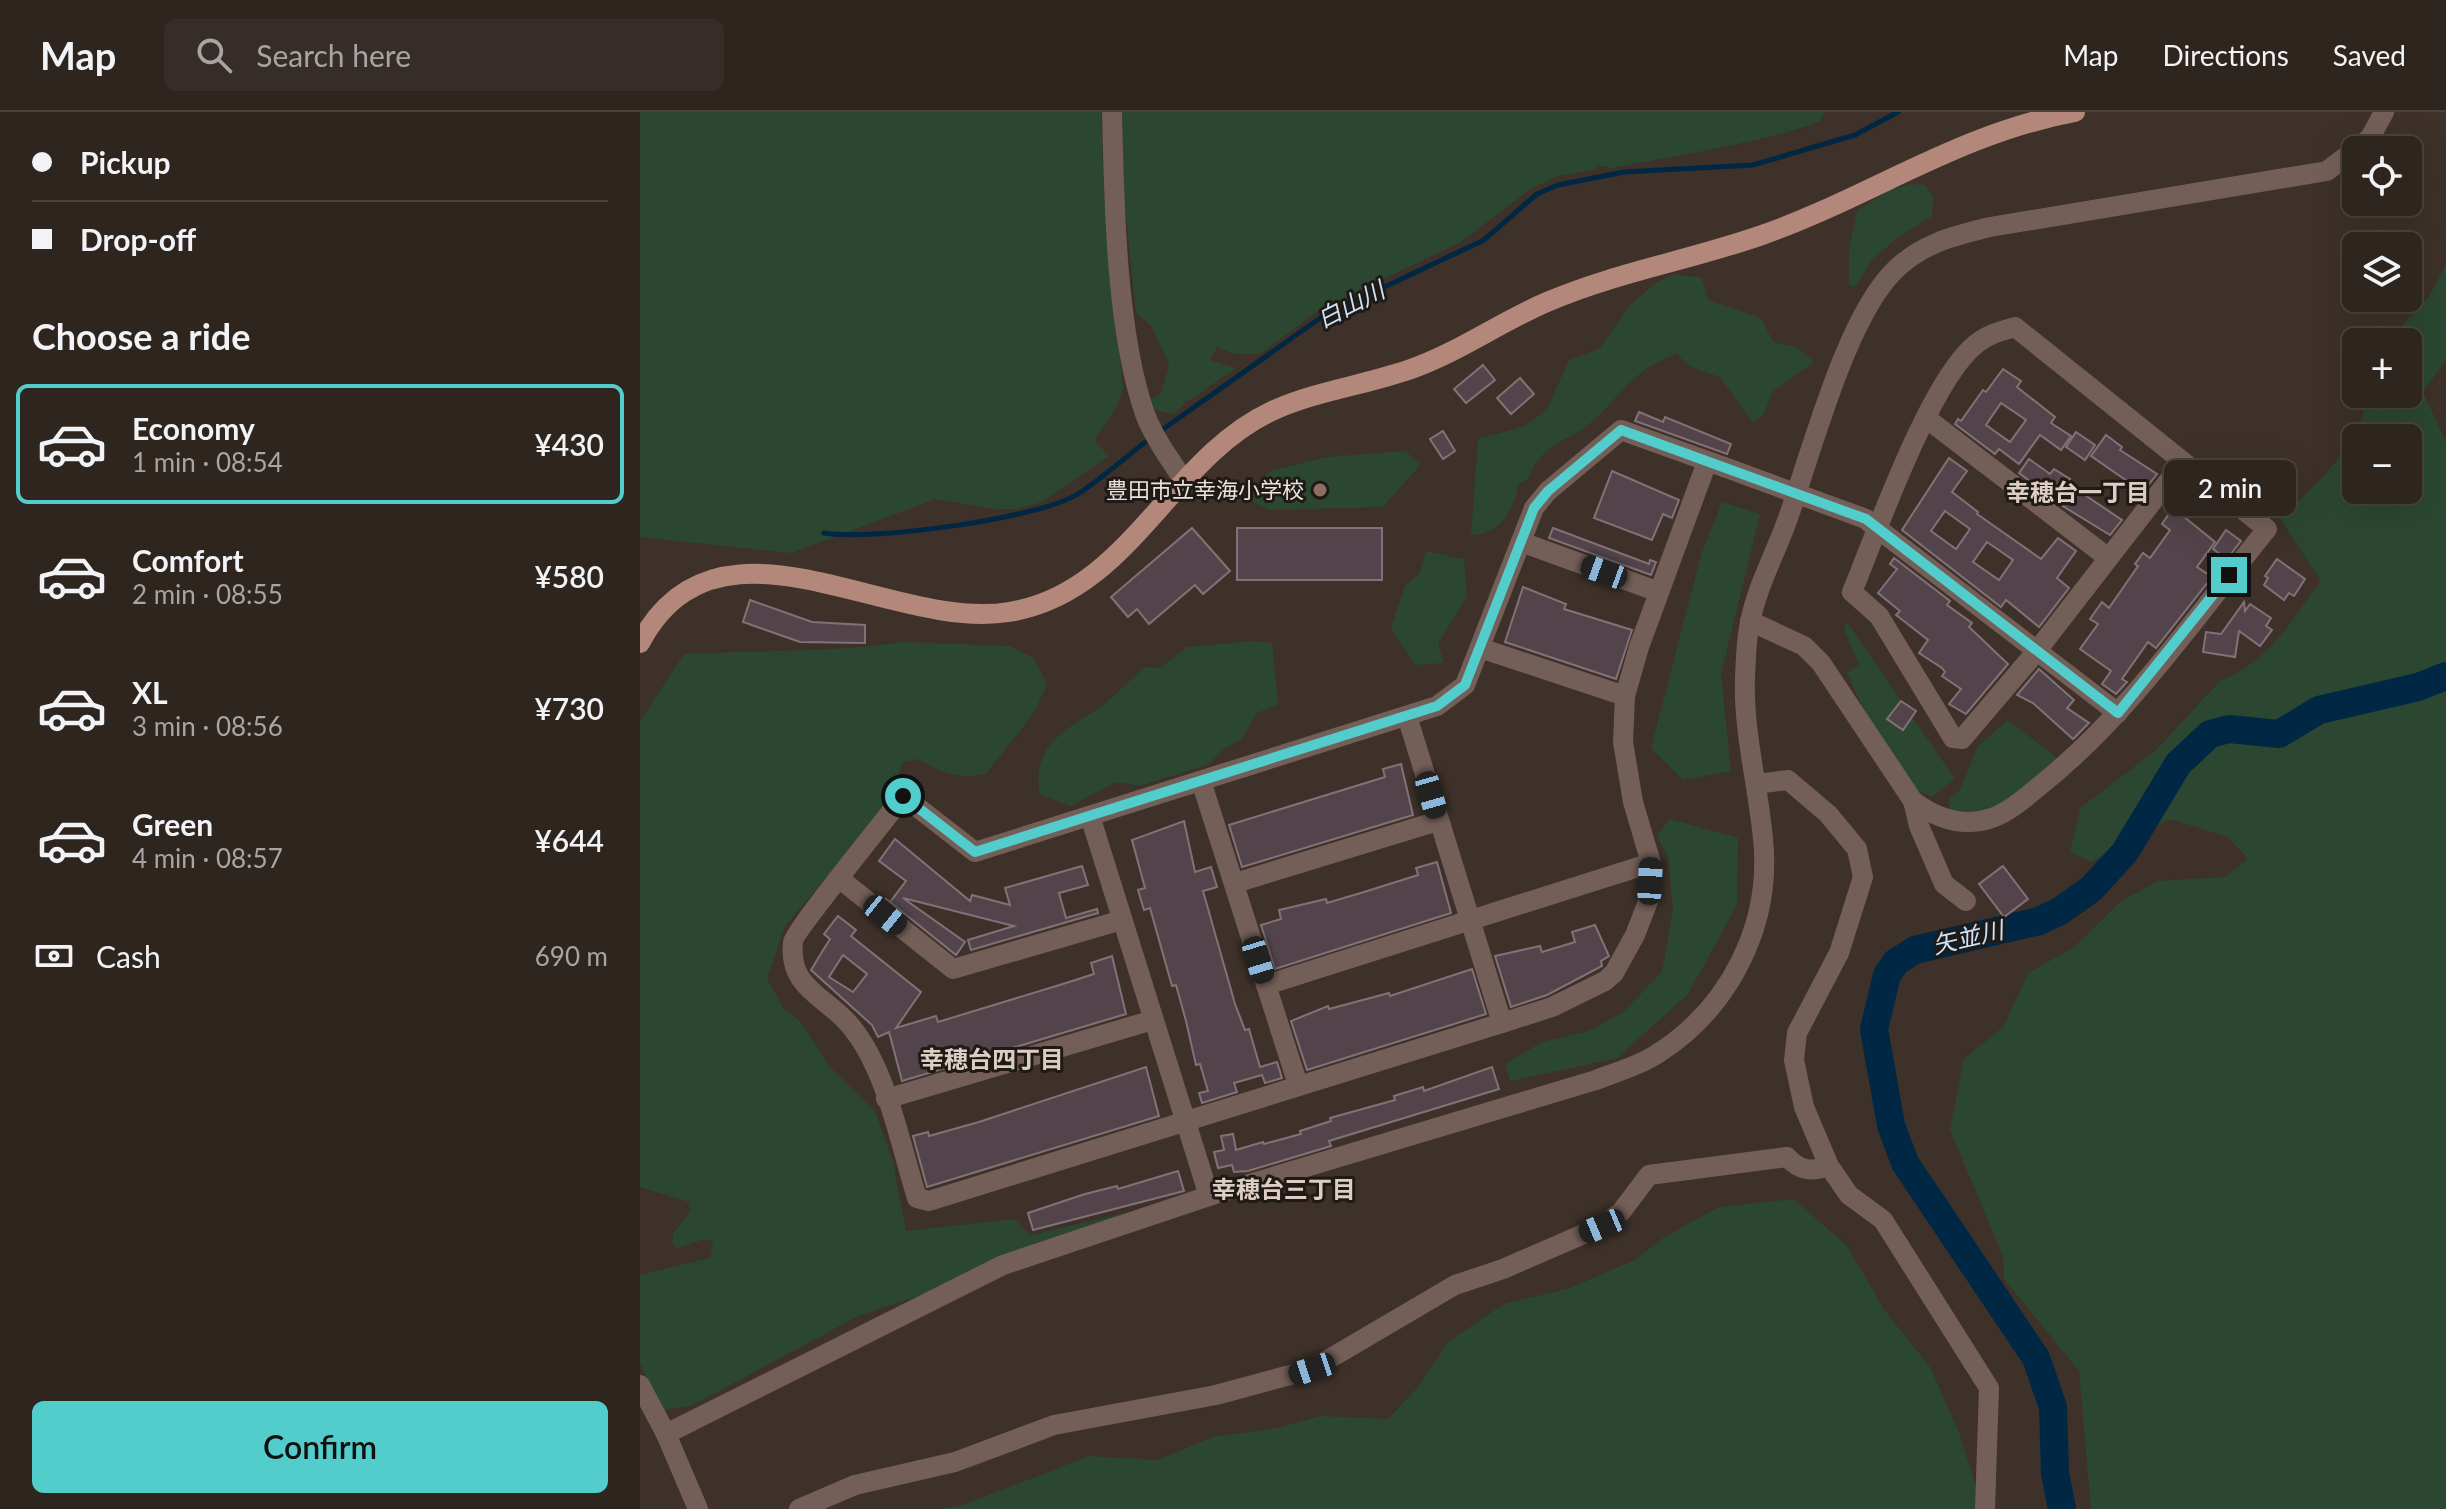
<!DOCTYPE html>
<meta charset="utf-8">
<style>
body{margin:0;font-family:Lato,"Noto Sans JP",sans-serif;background:#362d28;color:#f1f3f6;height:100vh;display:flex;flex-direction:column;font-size:30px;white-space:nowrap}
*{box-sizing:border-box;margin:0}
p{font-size:26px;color:#a7a5a4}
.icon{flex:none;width:44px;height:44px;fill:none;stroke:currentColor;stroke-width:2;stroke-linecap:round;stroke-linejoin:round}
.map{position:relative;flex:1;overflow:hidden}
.sheet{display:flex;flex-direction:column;background:#2e251f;width:640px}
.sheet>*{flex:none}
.top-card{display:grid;align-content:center;height:176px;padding:0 32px;background:#2e251f}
.controls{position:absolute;left:1702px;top:24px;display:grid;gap:16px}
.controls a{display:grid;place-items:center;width:80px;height:80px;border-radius:12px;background:#2e251f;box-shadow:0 8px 32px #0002,0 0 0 2px #49423d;font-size:40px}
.end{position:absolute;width:36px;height:36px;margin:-18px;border:10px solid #52cdcc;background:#111;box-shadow:0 0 0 4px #111}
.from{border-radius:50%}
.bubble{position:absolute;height:56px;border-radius:12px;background:#2e251f;box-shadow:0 8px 32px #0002,0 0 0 2px #49423d;font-size:26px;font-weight:600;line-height:56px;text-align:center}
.car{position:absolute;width:24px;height:48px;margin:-24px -12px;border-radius:10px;box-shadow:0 0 6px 2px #0007;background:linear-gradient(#222 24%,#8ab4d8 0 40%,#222 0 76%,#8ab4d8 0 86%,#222 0)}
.top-card b{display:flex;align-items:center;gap:28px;height:76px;font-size:30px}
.top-card b+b{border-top:2px solid #49423d}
.top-card i{width:20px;height:20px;background:#f1f3f6}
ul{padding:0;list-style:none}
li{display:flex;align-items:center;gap:24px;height:120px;margin:0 16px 12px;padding:0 16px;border:4px solid transparent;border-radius:12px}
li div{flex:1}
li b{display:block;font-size:30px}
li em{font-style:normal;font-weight:600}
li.current{border-color:#52cdcc}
li>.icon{width:72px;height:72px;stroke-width:1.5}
h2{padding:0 32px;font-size:36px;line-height:96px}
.pay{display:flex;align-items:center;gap:20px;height:88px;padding:0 32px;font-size:30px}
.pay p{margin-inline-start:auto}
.button{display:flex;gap:16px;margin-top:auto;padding:16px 32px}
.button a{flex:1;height:92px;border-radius:12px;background:#52cdcc;color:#111;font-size:32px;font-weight:600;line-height:92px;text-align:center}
header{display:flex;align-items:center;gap:48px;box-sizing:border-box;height:112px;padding:0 40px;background:#2e251f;border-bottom:2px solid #49423d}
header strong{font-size:38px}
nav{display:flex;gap:44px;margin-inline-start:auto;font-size:28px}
.search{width:560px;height:72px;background:#362d28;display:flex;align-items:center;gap:20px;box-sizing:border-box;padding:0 28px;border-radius:12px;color:#a7a5a4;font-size:30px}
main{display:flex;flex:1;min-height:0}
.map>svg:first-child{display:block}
.green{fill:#2b4732;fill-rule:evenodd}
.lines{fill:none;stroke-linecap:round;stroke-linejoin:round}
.stream{stroke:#002743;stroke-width:5}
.river{stroke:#002743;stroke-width:28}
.building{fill:#52444a;stroke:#827278;stroke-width:2;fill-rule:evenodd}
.minor{stroke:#745f58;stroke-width:20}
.major{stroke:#b3887a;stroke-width:20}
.minor-bridge{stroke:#745f58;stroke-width:20}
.route{stroke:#52cdcc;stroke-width:10}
.education-dot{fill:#8d6e63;stroke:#201a17;stroke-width:3}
.labels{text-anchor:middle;stroke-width:6;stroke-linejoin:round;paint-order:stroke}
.poi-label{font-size:22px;fill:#eae2dd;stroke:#201a17;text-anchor:end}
.water-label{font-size:24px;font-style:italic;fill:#cbe3f9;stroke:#201a17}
.neighbourhood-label{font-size:24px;font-weight:bold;fill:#ddcec4;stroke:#201a17}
</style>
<header>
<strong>Map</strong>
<div class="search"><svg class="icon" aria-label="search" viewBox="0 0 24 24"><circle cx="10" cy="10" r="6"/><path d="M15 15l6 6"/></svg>Search here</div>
<nav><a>Map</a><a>Directions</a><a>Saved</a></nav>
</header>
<main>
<section class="sheet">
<div class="top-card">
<b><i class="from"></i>Pickup</b>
<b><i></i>Drop-off</b>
</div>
<h2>Choose a ride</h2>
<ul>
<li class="current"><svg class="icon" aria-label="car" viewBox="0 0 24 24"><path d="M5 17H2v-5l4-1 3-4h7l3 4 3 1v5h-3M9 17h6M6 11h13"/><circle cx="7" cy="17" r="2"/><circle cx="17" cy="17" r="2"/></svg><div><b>Economy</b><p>1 min · 08:54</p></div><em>¥430</em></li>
<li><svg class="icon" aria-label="car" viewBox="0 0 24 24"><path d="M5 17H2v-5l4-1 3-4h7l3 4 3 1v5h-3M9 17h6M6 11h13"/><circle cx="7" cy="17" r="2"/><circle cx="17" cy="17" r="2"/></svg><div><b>Comfort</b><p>2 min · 08:55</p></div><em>¥580</em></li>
<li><svg class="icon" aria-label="car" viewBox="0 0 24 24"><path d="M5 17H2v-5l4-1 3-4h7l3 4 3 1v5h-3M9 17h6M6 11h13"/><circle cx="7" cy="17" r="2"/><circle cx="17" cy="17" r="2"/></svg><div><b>XL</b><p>3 min · 08:56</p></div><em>¥730</em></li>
<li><svg class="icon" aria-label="car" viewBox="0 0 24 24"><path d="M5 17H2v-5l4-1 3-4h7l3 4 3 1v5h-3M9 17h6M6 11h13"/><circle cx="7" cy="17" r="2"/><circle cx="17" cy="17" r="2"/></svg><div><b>Green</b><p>4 min · 08:57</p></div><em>¥644</em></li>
</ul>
<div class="pay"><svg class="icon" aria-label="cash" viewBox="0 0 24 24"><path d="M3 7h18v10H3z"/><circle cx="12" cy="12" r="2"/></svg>Cash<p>690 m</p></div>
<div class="button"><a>Confirm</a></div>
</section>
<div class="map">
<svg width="1806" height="1397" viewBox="0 0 1806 1397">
<rect width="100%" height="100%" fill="#3d3129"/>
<!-- green -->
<g class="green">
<polygon points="0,0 461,0 464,81 483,277 476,296 454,328 469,344 402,390 378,397 356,397 296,387 151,441 0,425"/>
<path d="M 482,0 L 1184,0 L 1180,10 C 1112,32 1041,43 971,56 L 957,53 L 956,57 L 918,64 L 892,76 L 821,130 L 679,198 L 620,242 L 595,242 L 577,235 L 570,248 L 596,256 L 550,288 L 543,289 L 545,292 L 533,302 L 513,297 L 511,287 L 521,282 L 529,252 L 511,214 L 496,200 L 484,85 Z"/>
<polygon points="1270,72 1285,73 1293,85 1292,104 1257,126 1232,148 1215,175 1209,173 1209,140 1217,99 1249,78"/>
<path d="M 1806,152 L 1806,248 L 1783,280 L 1806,330 L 1806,1397 L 1451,1397 L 1439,1259 L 1364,1167 L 1363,1144 L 1310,1018 L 1324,947 L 1364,914 L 1388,861 L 1433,836 L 1479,791 L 1517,769 L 1585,765 L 1608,747 L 1588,725 L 1530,707 L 1451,750 L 1430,740 L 1440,696 L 1515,639 L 1581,568 C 1627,552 1653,506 1681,469 L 1640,407 C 1668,381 1730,324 1725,282 L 1768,282 L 1768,230 L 1747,230 L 1789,185 ZM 1716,326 L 1768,326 L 1768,378 L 1716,378 Z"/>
<path d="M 1035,162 L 1062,166 L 1068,188 L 1121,206 L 1133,230 L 1156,235 L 1174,250 L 1133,279 L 1123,304 L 1113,311 L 1080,265 L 1051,255 L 1036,242 C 992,259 987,277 955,307 C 928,332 903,328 888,367 L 879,371 C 874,397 861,423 831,423 L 838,327 L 885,314 L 907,297 L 929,248 L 959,237 L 990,193 L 1017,170 Z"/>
<polygon points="765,339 781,352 743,395 630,398 606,386 630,359 687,345"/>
<polygon points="1082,390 1120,402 1081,562 1091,659 1043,668 1011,636 1061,443"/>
<polygon points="786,439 824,447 827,484 798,532 804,551 775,553 751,516 765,474 780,461"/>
<polygon points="1207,510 1315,667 1292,685 1274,677 1225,600 1207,561 1219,553 1204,517"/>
<path d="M 615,529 L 632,531 L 638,593 L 617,601 L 602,626 L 584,637 L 569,652 L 500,674 L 476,670 L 431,694 L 399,682 C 393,630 425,619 463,593 C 478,582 490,567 505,555 L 520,556 L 547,535 Z"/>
<path d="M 262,530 L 370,534 L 393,546 L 407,571 C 395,608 368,631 346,662 C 318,667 303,662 279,647 L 263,650 L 258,665 L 262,676 L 145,814 L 127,867 L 144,897 L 161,910 L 188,953 L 235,999 L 253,1050 L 266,1119 L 374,1107 L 391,1123 L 515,1094 L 524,1103 L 218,1204 L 51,1294 L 20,1298 L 0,1251 L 0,1163 L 70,1146 L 73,1129 L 62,1128 L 37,1136 L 32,1130 L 34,1120 L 50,1100 L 49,1090 L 0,1075 L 0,609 L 44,542 C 117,538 190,541 262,530 Z"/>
<polygon points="1368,608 1415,644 1423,657 1374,703 1309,700 1310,686 1320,678 1338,634"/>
<polygon points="1030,707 1098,726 1097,793 1048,882 977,946 870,969 865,952 902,930 949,919 982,901 1022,860 1033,797 1028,746 1017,723"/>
<polygon points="1154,1087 1207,1134 1245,1199 1290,1255 1318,1318 1344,1397 300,1397 323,1393 449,1344 518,1348 573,1325 637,1316 681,1304 748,1307 777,1276 808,1230 864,1192 930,1176 995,1148 1023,1126 1079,1095"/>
</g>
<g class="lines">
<!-- stream -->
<g class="stream">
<polyline points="519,320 683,204 844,128 897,82 918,73 984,60 1113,53 1215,23 1258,0"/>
<path d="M 184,421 C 231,429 398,407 438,382 C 463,366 486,344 511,326"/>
</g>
<!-- river -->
<polyline class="river" points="1422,1397 1415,1361 1413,1295 1396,1246 1265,1051 1251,1013 1234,917 1247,863 1256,850 1275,838 1399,809 1420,799 1451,777 1485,740 1538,652 1570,622 1589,617 1639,622 1679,598 1778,575 1806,564"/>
</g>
<!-- building -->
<g class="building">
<polygon points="843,253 855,268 826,291 814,277"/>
<path d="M 1363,257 L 1381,269 L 1377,275 L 1415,305 L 1411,311 L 1431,324 L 1421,338 L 1400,323 L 1379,352 L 1359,337 L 1355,342 L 1315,312 L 1318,307 L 1321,309 L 1343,278 L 1346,280 ZM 1361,291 L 1386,308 L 1370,330 L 1346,313 Z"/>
<polygon points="880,266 894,282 871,302 857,286"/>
<polygon points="999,300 1023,310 1025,305 1091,332 1087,342 995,309"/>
<polygon points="803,319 815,339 803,347 790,327"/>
<polygon points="1436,320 1455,333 1445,348 1426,335"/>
<polygon points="1466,323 1482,335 1480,338 1517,362 1503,380 1451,344"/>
<path d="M 1309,346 L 1327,359 L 1312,380 L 1338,400 L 1337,402 L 1401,447 L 1418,426 L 1436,439 L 1417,466 L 1429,476 L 1399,515 L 1366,488 L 1361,495 L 1262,418 ZM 1305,399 L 1330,417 L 1316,437 L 1291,419 ZM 1347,430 L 1373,448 L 1359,468 L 1333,450 Z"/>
<polygon points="1389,347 1410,362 1414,357 1430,367 1427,371 1482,408 1470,423 1421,393 1424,388 1398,370 1396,374 1379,361"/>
<polygon points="972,359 1039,388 1032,406 1023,402 1012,428 954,406"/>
<polygon points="1533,396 1575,430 1557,455 1572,465 1516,536 1508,530 1482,567 1487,570 1476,582 1462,572 1471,559 1440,537 1458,512 1450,507 1462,490 1469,496 1498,454 1495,452 1503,441 1510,446 1530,418 1522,412"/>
<polygon points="552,416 590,459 563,482 555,473 509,512 497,497 488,505 471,485"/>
<rect x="597" y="416" width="145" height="52"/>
<polygon points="913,416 1009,452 1010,448 1016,450 1011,463 909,426"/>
<polygon points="1586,418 1601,429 1587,447 1573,437"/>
<polygon points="1254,446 1310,489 1307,493 1332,511 1329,515 1368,552 1326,602 1309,592 1321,577 1302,564 1305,560 1302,556 1279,541 1288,528 1256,503 1260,499 1238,481 1257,457 1250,452"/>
<polygon points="1637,447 1665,467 1654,484 1649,481 1644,488 1624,473 1628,466 1625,464"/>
<polygon points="883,475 926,492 924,497 992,518 976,567 865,530"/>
<polygon points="110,488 172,510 225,513 225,531 160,530 103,510"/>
<polygon points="1604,490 1605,499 1610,492 1631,506 1626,514 1632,518 1620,534 1599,519 1595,545 1563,540 1566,520 1581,522"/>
<polygon points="1399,557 1434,588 1427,596 1449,611 1433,627 1393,591 1377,583"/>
<polygon points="1261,589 1276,599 1263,618 1247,607"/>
<polygon points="761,652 773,703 602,755 589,713 745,665 743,657"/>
<polygon points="544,709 555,760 571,755 577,775 563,779 595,892 605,918 609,917 620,955 637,950 642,966 625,971 622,963 594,971 597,980 562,991 559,981 568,979 560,952 556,953 546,909 536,873 532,874 510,796 504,798 498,778 505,776 492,728"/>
<polygon points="255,727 330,789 332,783 370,793 365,776 442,754 448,773 419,781 426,806 457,797 458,801 331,838 328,828 374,814 263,786 325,830 316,843 245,786 250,790 266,769 239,749"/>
<polygon points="797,750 811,801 635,857 621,813 641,807 639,798 686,787 687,791 724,780 778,763 776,756"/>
<polygon points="1363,754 1388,787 1364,805 1339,772"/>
<path d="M 198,804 L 216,818 L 211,824 L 281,880 L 256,916 L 296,904 L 298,910 L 426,871 L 454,862 L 451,851 L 472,844 L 486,902 L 262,969 L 249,920 L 238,925 L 232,913 L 171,858 L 190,827 L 184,822 ZM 203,843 L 227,862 L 213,880 L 189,865 Z"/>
<polygon points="955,813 969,844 961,849 962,854 907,883 871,895 855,844 900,834 902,840 935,830 932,820"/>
<polygon points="832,857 846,902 667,958 651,909 688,894 689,897 749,881 750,884"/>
<polygon points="506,955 519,1004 287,1075 273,1024 288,1020 289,1024 339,1010"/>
<polygon points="852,955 859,977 689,1029 691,1034 608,1059 594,1060 592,1053 578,1056 574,1040 584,1038 581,1024 593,1022 596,1038 623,1030 624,1032 661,1022 660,1019 691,1009 690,1006 755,988 754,984 783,975 784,979"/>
<polygon points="538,1059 544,1079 393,1118 388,1101 445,1082 477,1074 478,1077"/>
</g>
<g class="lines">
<!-- minor -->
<g class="minor">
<path d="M 472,0 C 474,88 476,220 505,302 C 514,326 531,349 545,370"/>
<polyline points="1286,306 1467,445"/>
<path d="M 1067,350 L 999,535 L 985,584 L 983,630 L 993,690 L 1011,751 L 1009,787 L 995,823 L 974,861 L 965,869 L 912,895 L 862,911 L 289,1089 L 277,1086 C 260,1032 246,953 208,911 C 183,883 148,875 153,830 C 154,819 249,704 263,684 L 335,740 L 797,594 L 825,573 L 894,396 L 908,379 L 981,318 L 1084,355"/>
<polyline points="1229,410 1478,601"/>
<polyline points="881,430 1019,480"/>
<path d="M 1110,509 L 1164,534 L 1181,551 L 1273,689 C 1297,707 1323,716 1352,706 C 1371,699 1387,684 1402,672 C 1490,601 1556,504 1627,417 L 1375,215 C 1361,219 1348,222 1336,232 C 1290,268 1236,422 1212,480 L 1239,504 L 1313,626 L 1322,627 L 1396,540 L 1543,350"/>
<polyline points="840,536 985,584"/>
<polyline points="767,604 862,911"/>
<polyline points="561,669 658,973"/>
<polyline points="1116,672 1148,668 1188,702 1217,737 1223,765 1199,841 1157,921 1154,948 1164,995 1189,1054 1209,1083 1243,1108 1349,1276 1345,1397"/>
<polyline points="1273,689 1279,714 1304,772 1326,789"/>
<polyline points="450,704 569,1084"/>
<polyline points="200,767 313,857 482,808"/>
<polyline points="595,771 798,709"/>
<polyline points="626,873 1011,751"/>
<polyline points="246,987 513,908"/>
<polyline points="0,1273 26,1322 58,1397"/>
<path d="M 26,1322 L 363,1153 L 569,1084 L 956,968 C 976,960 999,954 1017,942 C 1090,896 1132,812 1123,727 C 1118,672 1103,620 1105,565 C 1106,547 1106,528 1110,511 C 1116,477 1135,442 1147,409 C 1171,342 1205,209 1253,160 C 1280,132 1313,124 1350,115 L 1687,59 L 1730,26 L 1744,0"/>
<path d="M 159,1397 L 215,1373 L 315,1350 L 414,1313 L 576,1283 L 672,1257 L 815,1173 L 863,1157 L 962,1114 L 981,1100 L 1009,1063 L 1147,1045 C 1160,1059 1171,1060 1189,1054"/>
</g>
<!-- major -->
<path class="major" d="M 0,531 C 78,384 249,520 369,500 C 489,481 529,347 632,299 C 675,279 726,273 771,257 C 821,239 860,210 907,190 C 977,160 1051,148 1122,123 C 1230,85 1319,21 1435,0"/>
<!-- minor-bridge -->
<polyline class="minor-bridge" points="1084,355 1226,407"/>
</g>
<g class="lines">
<!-- route -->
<polyline class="route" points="263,684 335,740 797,594 825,573 894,396 908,379 981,318 1226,407 1478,601 1589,463"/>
</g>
<!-- markers -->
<circle class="education-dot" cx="680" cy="378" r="8"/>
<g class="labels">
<!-- poi labels -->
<g class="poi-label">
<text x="664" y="386">豊田市立幸海小学校</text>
</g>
<!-- water labels -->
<g class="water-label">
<text transform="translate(711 193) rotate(-27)" y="8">白山川</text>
<text transform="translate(1328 826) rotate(-13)" y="8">矢並川</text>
</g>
<!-- neighbourhood labels -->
<g class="neighbourhood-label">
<text x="1438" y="389">幸穂台一丁目</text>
<text x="352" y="956">幸穂台四丁目</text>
<text x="644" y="1086">幸穂台三丁目</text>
</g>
</g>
</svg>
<div class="controls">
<a><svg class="icon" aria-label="locate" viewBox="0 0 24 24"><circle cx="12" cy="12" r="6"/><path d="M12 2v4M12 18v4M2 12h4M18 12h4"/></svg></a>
<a><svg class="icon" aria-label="layers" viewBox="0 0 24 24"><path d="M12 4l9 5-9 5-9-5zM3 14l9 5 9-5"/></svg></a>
<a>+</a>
<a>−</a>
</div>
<i class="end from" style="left:263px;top:684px"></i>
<i class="end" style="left:1589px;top:463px"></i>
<div class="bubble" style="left:1524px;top:348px;width:132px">2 min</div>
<i class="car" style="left:964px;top:460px;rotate:290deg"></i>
<i class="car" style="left:791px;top:683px;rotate:164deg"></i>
<i class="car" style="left:1010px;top:769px;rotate:3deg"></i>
<i class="car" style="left:245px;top:803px;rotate:129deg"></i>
<i class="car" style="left:618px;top:848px;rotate:163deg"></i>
<i class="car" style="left:962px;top:1114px;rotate:247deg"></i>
<i class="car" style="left:672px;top:1257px;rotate:252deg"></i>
</div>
</main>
